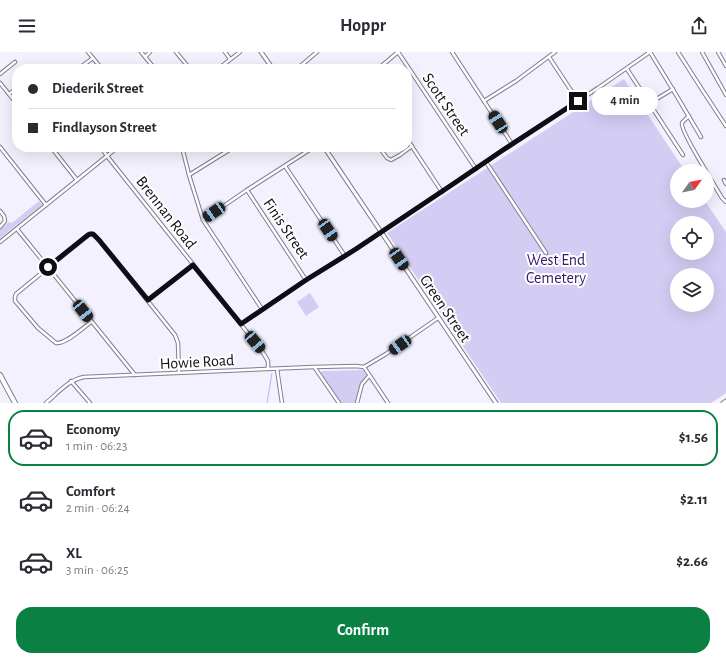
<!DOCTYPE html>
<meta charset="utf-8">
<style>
body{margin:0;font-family:"Alegreya Sans",sans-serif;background:#f7f7f7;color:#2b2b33;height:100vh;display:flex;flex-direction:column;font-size:15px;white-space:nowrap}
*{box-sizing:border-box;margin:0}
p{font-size:13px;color:#7c7c81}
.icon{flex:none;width:22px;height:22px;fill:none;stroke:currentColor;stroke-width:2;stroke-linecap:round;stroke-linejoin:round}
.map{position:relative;height:351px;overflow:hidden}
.sheet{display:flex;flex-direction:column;background:#fff;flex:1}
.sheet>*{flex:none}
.guide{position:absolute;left:12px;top:12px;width:400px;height:88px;border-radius:16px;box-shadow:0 4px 16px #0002;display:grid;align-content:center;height:88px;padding:0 16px;background:#fff}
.needle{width:26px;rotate:57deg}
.fabs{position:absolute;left:670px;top:112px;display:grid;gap:8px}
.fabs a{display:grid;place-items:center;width:44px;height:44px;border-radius:50%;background:#fff;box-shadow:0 4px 16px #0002;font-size:20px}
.end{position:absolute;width:18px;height:18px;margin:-9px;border:5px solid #0e0d13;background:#fff;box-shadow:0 0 0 2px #fff}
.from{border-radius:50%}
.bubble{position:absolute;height:28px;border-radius:14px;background:#fff;box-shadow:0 4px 16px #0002;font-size:13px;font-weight:700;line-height:28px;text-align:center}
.car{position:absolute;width:12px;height:24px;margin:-12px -6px;border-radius:5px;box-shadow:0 0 3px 1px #0007;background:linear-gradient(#222 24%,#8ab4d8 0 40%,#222 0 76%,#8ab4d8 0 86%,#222 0)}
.guide b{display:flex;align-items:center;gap:14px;height:38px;font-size:15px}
.guide b+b{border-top:1px solid #e1e1e2}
.guide i{width:10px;height:10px;background:#2b2b33}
ul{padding:7px 0 0;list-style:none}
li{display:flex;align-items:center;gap:12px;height:56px;margin:0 8px 6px;padding:0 8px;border:2px solid transparent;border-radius:16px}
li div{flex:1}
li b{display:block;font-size:15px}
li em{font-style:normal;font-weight:700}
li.active{border-color:#0b8043}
li>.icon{width:36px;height:36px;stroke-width:1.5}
.button{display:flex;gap:8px;margin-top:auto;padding:8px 16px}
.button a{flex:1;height:46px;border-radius:16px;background:#0b8043;color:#fff;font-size:16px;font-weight:700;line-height:46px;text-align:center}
header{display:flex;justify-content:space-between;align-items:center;height:52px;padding:0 16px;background:#fff;font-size:18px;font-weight:700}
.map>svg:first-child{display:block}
.green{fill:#d3cdf4;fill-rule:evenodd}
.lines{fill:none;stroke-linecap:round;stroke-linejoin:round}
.stream{stroke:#bdb1f9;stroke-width:1}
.minor-casing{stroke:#807e8f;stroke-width:4.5}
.tertiary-casing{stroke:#807e8f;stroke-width:5}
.trunk-casing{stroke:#807e8f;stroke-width:6}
.minor{stroke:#fff;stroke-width:2.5}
.tertiary{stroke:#fff;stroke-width:3}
.trunk{stroke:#fff;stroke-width:4}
.route{stroke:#0e0d13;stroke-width:5}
.labels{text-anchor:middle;stroke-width:4;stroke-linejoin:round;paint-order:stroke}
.street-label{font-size:16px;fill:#0e0d13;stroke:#fff}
.park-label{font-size:16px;fill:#351a6c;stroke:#fff}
</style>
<header><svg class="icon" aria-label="menu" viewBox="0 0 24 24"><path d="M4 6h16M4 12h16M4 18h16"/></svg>Hoppr<svg class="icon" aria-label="share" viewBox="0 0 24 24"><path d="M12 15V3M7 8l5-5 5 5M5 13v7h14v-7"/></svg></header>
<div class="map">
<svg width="726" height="351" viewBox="0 0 726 351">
<rect width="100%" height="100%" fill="#f3f1fd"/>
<!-- green -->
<g class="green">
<path d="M 624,27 L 685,119 L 677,119 L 677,149 L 705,149 L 726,180 L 726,341 L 711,351 L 501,351 L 387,181 ZM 677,171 L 707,171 L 707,201 L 677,201 ZM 677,223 L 707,223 L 707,253 L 677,253 Z"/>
<polygon points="39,149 42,153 0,186 0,177 9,170 12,171"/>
<polygon points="310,241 319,255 306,264 297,250"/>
<path d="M 363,318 L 366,323 L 367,325 C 359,332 358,341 356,351 L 341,351 L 321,321 L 322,319 Z"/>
</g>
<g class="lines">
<!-- stream -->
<polyline class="stream" points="267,351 272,321"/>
<!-- minor casing -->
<g class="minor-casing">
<g id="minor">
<polyline points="88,0 102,17"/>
<polyline points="141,0 155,17"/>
<polyline points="176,0 190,17"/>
<polyline points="225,0 230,7"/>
<polyline points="398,0 476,117"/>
<polyline points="452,0 512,92"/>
<polyline points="650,0 675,41 701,85"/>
<polyline points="678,0 701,36 726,74"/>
<polyline points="702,0 726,43"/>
<polyline points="718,0 726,14"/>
<polyline points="145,5 150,0"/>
<polyline points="549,5 578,49"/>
<polyline points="78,17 93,6"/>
<polyline points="218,17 240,0"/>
<polyline points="297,17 317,0"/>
<polyline points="378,17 398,0"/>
<polyline points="627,17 683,103"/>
<polyline points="0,22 15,10"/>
<polyline points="0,31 17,52"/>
<polyline points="9,42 17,36"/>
<polyline points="484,49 516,29 555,0"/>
<polyline points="650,51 673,37"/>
<path d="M 689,64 C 687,66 683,69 682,71 C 680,77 702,112 706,119"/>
<polyline points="407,87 442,140"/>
<polyline points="0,95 46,153"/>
<polyline points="51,95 77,128"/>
<polyline points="101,95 107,104 262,299 268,309 268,317"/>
<polyline points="157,95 159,97"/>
<polyline points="182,95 189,123 203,168 262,257"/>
<polyline points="379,95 387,106 391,108 400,103 412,94"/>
<polyline points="486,110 546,201"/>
<polyline points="285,114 345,204"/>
<polyline points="707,121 722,146 726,150"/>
<polyline points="189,123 234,95"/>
<polyline points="724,128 726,132"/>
<polyline points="247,138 306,228"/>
<polyline points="0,159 4,164 5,169 0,175"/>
<polyline points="203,168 247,138 314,95"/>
<polyline points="17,177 135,323"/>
<polyline points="0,190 118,95"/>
<polyline points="148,248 193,213"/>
<path d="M 91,270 C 83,276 66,292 56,291 L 38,276 L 15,249 L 15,245 L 16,242 L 88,183 C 93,180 96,184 99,188 L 175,283 L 178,291 L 179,321"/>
<polyline points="241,272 306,228 345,204 456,130 503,98 598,36 650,0"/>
<polyline points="364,315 388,351"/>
<polyline points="315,316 339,351"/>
<polyline points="277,317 282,351"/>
<polyline points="71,329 90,351"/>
<path d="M 46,351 C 58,341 68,328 84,325 L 314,315 L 356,314 L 364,315 L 386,302 L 438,266"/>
<polyline points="357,351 362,332 369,324"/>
</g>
</g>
<!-- tertiary casing -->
<g class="tertiary-casing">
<g id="tertiary">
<polyline points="261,0 273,17"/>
<polyline points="324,95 496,351"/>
<polyline points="723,351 726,349"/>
</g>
</g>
<!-- trunk casing -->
<g class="trunk-casing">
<polyline id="trunk" points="0,323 15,351"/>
</g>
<!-- minor -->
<use href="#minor" class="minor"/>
<!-- tertiary -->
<use href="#tertiary" class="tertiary"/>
<!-- trunk -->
<use href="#trunk" class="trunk"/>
</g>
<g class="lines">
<!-- route -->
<polyline class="route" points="48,215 88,183 90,182 93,182 99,188 148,248 193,213 241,272 306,228 356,197 456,130 503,98 578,49"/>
</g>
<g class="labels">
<!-- street labels -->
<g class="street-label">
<text transform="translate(447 52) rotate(56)" y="6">Scott Street</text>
<text transform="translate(167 160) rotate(52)" y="6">Brennan Road</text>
<text transform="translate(287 176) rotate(56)" y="6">Finis Street</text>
<text transform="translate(446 256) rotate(56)" y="6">Green Street</text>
<text transform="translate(197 309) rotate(-3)" y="6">Howie Road</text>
</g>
<!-- park labels -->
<g class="park-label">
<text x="556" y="213">West End<tspan x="556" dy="18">Cemetery</tspan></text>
</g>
</g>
</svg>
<div class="fabs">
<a><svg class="needle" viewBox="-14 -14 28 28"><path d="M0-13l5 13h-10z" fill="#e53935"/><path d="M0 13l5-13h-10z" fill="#7c7c81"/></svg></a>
<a><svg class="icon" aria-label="locate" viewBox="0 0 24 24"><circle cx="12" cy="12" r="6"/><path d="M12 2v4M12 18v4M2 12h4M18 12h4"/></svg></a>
<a><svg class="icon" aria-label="layers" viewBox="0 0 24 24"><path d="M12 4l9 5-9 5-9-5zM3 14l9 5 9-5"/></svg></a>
</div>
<i class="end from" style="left:48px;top:215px"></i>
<i class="end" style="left:578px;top:49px"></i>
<div class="bubble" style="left:592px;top:35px;width:66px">4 min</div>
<i class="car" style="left:498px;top:70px;rotate:327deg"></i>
<i class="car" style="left:214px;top:160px;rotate:236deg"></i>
<i class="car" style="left:328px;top:178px;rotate:146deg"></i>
<i class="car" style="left:399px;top:207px;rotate:146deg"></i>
<i class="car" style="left:83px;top:259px;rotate:142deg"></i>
<i class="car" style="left:255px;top:290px;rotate:140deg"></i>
<i class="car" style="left:400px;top:293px;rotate:235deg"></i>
<div class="guide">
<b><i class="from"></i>Diederik Street</b>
<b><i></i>Findlayson Street</b>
</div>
</div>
<section class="sheet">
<ul>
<li class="active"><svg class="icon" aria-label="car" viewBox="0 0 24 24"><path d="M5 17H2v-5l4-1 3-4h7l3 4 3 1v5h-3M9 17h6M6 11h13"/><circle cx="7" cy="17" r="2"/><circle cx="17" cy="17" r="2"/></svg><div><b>Economy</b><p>1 min · 06:23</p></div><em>$1.56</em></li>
<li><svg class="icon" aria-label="car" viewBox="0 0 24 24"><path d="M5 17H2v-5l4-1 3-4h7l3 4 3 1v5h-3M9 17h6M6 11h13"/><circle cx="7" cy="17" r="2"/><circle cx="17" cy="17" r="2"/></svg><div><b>Comfort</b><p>2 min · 06:24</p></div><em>$2.11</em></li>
<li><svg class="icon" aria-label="car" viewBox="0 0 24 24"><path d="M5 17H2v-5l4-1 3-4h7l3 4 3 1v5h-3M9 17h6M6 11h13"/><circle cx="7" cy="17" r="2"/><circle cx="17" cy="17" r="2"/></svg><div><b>XL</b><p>3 min · 06:25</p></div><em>$2.66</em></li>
</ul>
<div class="button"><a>Confirm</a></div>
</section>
